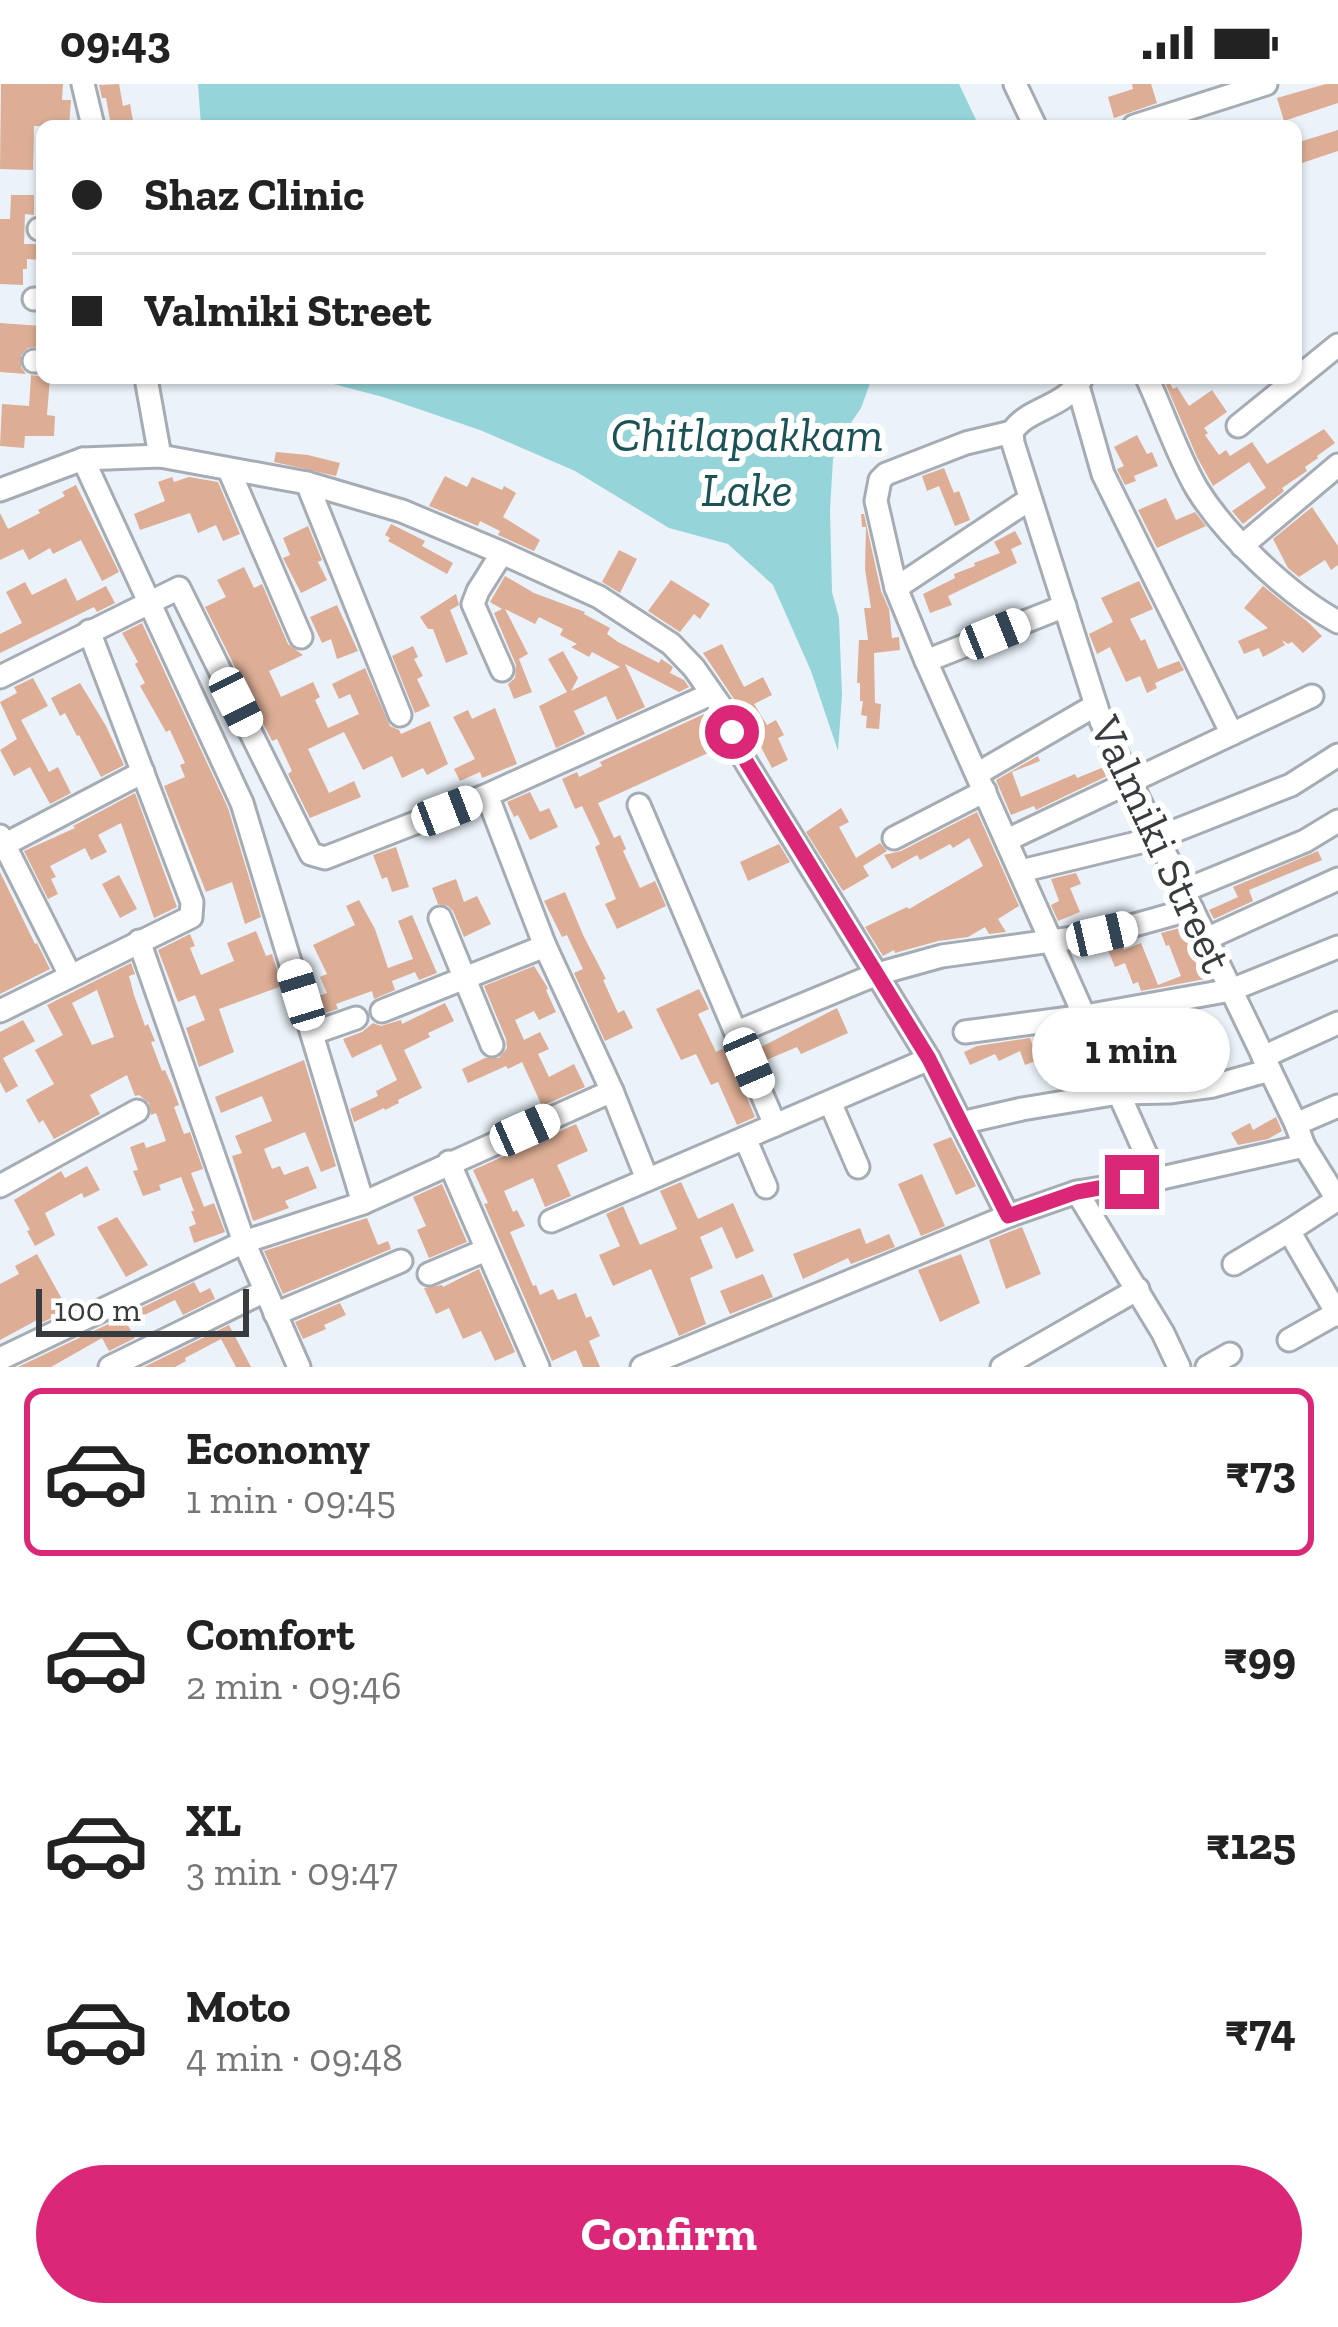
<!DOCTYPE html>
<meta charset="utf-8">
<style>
body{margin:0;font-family:"Zilla Slab",serif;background:#f2f2f2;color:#222;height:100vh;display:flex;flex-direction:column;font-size:45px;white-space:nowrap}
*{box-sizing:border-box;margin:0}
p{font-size:39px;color:#767676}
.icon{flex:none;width:66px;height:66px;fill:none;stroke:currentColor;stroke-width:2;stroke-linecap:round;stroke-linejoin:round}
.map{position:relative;height:1283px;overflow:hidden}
.side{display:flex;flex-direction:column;background:#fff;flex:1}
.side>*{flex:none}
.hud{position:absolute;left:36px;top:36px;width:1266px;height:264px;border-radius:18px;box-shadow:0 3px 9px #0004;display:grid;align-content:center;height:264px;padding:0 36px;background:#fff}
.scale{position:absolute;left:36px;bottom:30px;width:213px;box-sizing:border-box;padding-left:12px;border:6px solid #393c3e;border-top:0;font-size:33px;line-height:42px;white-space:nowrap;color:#393c3e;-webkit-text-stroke:9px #fff;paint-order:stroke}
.end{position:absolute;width:54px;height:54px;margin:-27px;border:15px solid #db2777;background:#fff;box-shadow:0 0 0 6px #fff}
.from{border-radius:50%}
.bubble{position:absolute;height:84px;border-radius:42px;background:#fff;box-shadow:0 3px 9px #0004;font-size:39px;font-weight:800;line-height:84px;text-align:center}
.car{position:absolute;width:36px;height:72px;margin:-36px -18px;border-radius:15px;box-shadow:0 0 9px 3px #0007;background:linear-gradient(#fff 24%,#345 0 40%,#fff 0 76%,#345 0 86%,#fff 0)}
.hud b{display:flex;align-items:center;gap:42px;height:114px;font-size:45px}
.hud b+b{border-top:3px solid #e0e0e0}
.hud i{width:30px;height:30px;background:#222}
ul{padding:21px 0 0;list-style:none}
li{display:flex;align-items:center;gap:36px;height:168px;margin:0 24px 18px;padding:0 12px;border:6px solid transparent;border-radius:18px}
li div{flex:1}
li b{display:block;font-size:45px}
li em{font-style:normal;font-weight:800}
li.on{border-color:#db2777}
li>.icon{width:108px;height:108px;stroke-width:1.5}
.cta{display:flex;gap:24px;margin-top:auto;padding:24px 36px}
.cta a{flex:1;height:138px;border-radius:72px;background:#db2777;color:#fff;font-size:48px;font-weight:800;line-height:138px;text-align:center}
.status{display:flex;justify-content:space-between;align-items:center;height:84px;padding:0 60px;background:#fff;direction:ltr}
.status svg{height:33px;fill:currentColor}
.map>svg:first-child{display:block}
.water{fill:#95d5d9}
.building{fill:#ddae95;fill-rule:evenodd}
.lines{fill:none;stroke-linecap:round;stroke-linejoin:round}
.minor-casing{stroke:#a6acb3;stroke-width:27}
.minor{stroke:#fff;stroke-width:21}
.route{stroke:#db2777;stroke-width:15}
.labels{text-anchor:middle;stroke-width:12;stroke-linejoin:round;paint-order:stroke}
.street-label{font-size:45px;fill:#393c3e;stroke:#fff}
.water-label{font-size:48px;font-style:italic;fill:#1b5256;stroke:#fff}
</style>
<div class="status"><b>09:43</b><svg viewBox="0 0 49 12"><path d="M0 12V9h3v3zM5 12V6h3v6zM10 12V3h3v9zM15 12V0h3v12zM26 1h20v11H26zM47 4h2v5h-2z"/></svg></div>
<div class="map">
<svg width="1338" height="1283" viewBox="0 0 1338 1283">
<rect width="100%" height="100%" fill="#ebf2f9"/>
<!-- water -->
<g class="water">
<polygon points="198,0 959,0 979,42 201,42"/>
<polygon points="311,294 872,294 861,324 846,346 833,375 830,426 832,508 839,534 842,611 838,667 811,587 773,501 728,460 669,444 575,387 480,346 383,313"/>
</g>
<!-- building -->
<g class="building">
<polygon points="1,0 63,0 62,16 71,16 69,42 34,42 33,86 0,85"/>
<polygon points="119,0 123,22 130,20 134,42 111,42 106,14 102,14 99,1"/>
<polygon points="1132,0 1151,0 1157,19 1114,34 1108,13 1133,5"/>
<polygon points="1326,0 1338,0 1338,19 1284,37 1277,14"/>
<polygon points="1338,46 1338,67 1296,81 1296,59"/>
<polygon points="11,111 34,111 34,131 25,130 24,160 42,160 42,176 27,175 27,185 23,185 23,201 0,200 0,135 10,135"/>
<polygon points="0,239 42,242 42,262 28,264 21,271 21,283 26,290 0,288"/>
<polygon points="31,291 50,294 47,331 55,332 54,352 25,352 24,364 0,362 2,320 29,322"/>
<polygon points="1163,294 1167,294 1173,305 1177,303 1189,322 1212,306 1227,328 1204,344 1208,349 1205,351 1219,371 1226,366 1230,372 1252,358 1267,380 1324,345 1335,359 1317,372 1318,374 1305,383 1307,387 1282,404 1284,407 1243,440 1232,427 1266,404 1249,378 1213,402 1197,373"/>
<polygon points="1137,351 1147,370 1152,368 1158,382 1134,392 1136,397 1125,401 1117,385 1124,382 1114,363"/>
<polygon points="276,368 308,371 340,379 336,392 274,378"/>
<polygon points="944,384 954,409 959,407 970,436 955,442 939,402 927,407 922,392"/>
<polygon points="445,392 467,403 472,393 502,406 504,402 516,409 503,433 540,456 534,467 498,451 500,447 480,437 478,442 429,422"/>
<polygon points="172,393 174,398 189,393 218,398 240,450 223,457 216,441 198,449 190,429 140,446 134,430 165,417 158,398"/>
<polygon points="76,401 119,488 102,497 81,456 53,470 50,464 29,476 23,465 0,476 0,429 8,445 40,429 38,426 65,412 62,408"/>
<polygon points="1166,414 1176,436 1195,428 1206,442 1157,464 1138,426"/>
<polygon points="1312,423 1338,462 1338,481 1331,486 1325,476 1299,493 1288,484 1273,455"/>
<polygon points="861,430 864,430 881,507 889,525 892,554 899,553 900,566 874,569 875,619 881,620 879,645 866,644 867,632 861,631 863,617 860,617 860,599 857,599 859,556 868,556 864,524 871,524 865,485 866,443 862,443"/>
<polygon points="391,440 425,457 422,462 453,479 447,490 388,457 390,454 385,451"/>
<polygon points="308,442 322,476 318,478 327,496 301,509 283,474 290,471 283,454"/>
<polygon points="1015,447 1022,460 1011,465 1017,479 948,512 952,521 930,529 923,510 955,494 954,490 975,482 974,479 1000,469 994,458"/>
<polygon points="619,466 637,475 620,509 602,498"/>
<polygon points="244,483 254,504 262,500 288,560 303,571 269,587 281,613 313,598 320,613 315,616 328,644 359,630 350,610 339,615 332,600 365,584 390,642 399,646 401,650 430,637 448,680 427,691 423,684 402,694 392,672 363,686 344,648 308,665 329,709 354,697 361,713 310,734 288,690 292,687 277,655 272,657 205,523 226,513 217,496"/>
<polygon points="505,492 534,509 585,528 584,530 610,544 607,550 618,558 659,579 661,575 669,580 673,583 670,589 684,596 689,603 679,608 625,580 645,623 617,636 606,612 574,627 585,650 556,664 539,622 567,608 548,575 563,567 578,594 571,607 620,583 592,568 589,573 571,563 577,560 560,551 563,545 539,533 535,540 505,525 528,570 519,575 532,608 514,615 508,600 515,594 516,581 494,529 502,525 490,518"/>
<polygon points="66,494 77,517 106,502 115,519 97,528 94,523 0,569 0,550 22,539 6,508 25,498 32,511"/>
<polygon points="671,496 710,520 700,535 694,530 680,548 648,527"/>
<polygon points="1139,497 1153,525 1130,535 1141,557 1145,555 1158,585 1179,577 1184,586 1155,599 1157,604 1147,609 1140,592 1126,598 1110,563 1097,570 1089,550 1113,538 1101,514"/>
<polygon points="1263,502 1309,539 1322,552 1303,569 1292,558 1288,560 1282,556 1285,561 1263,573 1259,564 1244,570 1238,557 1268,544 1244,524"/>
<polygon points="456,510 459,521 450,526 468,570 446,579 433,545 428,545 420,533"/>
<polygon points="337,521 358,567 337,575 331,555 322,559 310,533"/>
<polygon points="142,539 228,724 261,833 245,840 232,798 206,808 164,702 185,693 180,681 185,679 170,646 166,648 140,602 145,599 135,580 138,578 122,549"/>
<polygon points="722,560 744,603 763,593 772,611 754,620 767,641 776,636 784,651 778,654 788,676 772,684 761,663 756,666 734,615 703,569"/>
<polygon points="413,562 418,573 414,575 423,592 417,595 430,622 415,629 392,572"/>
<polygon points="33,594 48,622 21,636 49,688 58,683 71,709 50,720 30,683 14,692 0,666 17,655 0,618 17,609 14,603"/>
<polygon points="80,599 106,642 124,681 101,693 79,651 77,652 65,629 60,632 51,614"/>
<polygon points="495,624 517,680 482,694 480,688 460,697 454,685 475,675 453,633 468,626 472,635"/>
<polygon points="704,630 719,664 598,719 614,754 620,751 626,765 623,767 640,804 655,797 666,822 617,845 605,820 616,815 595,763 600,760 582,722 575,725 562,695 577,688 579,693 602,682 600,678"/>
<polygon points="1038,672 1040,677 1012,688 1021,713 1075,690 1077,694 1104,683 1107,692 1036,726 1034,722 1011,731 996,696"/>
<polygon points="530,708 540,728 549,724 558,743 530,756 518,731 514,733 507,718"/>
<polygon points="135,709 177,823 154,834 121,739 98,751 107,768 91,776 85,764 50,782 56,793 51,795 58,810 48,815 24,767 75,744 73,742"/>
<polygon points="841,724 849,738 839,743 856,774 880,759 887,767 863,782 869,792 843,807 806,748"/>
<polygon points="977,728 1019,822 998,835 1006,848 989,850 985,843 968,853 938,857 895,869 894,866 883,872 865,843 907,823 909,825 983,782 969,754 953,764 950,760 920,776 917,771 892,785 884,771 901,767"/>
<polygon points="779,760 790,778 748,797 740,778"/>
<polygon points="396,763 409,803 392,808 387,793 382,795 373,771"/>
<polygon points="1318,767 1322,776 1249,806 1253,817 1214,835 1209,826 1238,813 1233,803"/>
<polygon points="0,788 35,860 37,859 50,885 0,910"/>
<polygon points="1076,789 1081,800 1070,804 1080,828 1058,837 1051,821 1059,817 1051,795"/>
<polygon points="119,791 137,825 120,834 102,800"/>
<polygon points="456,795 464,818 477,812 491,840 464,853 453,827 448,822 438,820 432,804"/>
<polygon points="565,808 584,853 606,895 603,896 618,929 624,926 633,944 605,957 574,889 583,885 567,851 562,853 544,817"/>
<polygon points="359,816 375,845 388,884 413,875 398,837 412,831 437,889 419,896 415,888 392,897 395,906 374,915 372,907 336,920 338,925 322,930 316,913 327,909 320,893 327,890 313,861 355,841 346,822"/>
<polygon points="1184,843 1198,886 1201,884 1205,895 1141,907 1138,898 1133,900 1125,879 1115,883 1107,864 1122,860 1124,866 1141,859 1158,901 1181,892 1169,861 1166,862 1161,849"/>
<polygon points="256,847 266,872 272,870 282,902 219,925 234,968 199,983 186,944 205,936 195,911 178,918 158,866 190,850 195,862 190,864 201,891 234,877 227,859"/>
<path d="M 131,879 L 135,890 L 129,892 L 134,911 L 145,942 L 148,940 L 155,957 L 151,958 L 162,987 L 165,986 L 172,1002 L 179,1021 L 174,1023 L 184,1050 L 190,1048 L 203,1085 L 191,1089 L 204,1123 L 214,1119 L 225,1148 L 194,1159 L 189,1143 L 196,1140 L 191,1127 L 194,1127 L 181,1093 L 159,1101 L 161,1106 L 143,1112 L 133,1087 L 138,1086 L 130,1063 L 144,1058 L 146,1064 L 166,1057 L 156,1029 L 151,1031 L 149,1019 L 139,1011 L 135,1012 L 127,991 L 90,1011 L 100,1030 L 54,1055 L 43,1036 L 39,1039 L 26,1016 L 54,1000 L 35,966 L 63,951 L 47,921 ZM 97,906 L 114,953 L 92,961 L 72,919 Z"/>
<polygon points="534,882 546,901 548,905 546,906 556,928 539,936 534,927 515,936 524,956 540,948 549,965 538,970 549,993 574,980 585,1003 542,1022 522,978 508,985 506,982 468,999 462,985 485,974 499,974 507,964 506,955 484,902"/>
<polygon points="699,905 709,925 698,930 716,968 726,963 755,1033 737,1041 718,998 711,1001 696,970 681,976 656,925"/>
<polygon points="445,919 454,937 428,949 430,953 404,966 422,1004 398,1016 399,1019 385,1026 384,1024 354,1038 350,1025 378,1012 376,1007 397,996 381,960 352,974 343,955 362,948 373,939 381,942 401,936 402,940"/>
<polygon points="837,924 848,949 801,970 797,963 764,977 759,964"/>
<polygon points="23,936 35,957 3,974 18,1002 6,1009 0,998 0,948"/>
<polygon points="1075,948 1094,990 1081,995 1072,971 1065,974 1056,951"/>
<polygon points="1030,954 1038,976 1025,981 1020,967 999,977 995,970 970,981 964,968 977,962"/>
<polygon points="304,976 336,1082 321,1088 305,1048 264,1065 272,1085 280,1082 284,1091 308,1082 317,1104 285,1117 289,1124 253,1137 232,1072 242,1069 235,1052 272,1037 262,1012 221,1029 215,1013"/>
<polygon points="1276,1033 1282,1047 1268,1055 1238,1061 1231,1049 1250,1039 1253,1046"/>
<polygon points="576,1040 588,1067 557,1081 571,1112 545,1123 533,1094 504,1107 513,1128 517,1126 525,1142 510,1148 533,1202 536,1201 540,1211 553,1205 558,1216 576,1209 586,1234 591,1232 600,1252 589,1257 600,1283 583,1283 576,1266 552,1277 484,1120 488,1119 473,1086"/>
<polygon points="951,1053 976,1102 956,1111 933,1060"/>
<polygon points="87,1082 100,1106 84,1114 82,1109 45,1129 55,1151 35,1162 27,1147 30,1146 14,1116 61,1087 65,1094"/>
<polygon points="922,1090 945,1142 921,1152 898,1100"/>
<polygon points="681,1098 698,1135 733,1119 754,1167 736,1175 722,1143 700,1153 713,1184 690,1194 706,1240 679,1252 651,1185 613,1202 599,1171 620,1162 606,1130 623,1122 640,1161 677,1145 660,1107"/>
<polygon points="442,1100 467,1158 429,1174 417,1146 426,1142 413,1113"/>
<polygon points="117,1133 148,1181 126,1193 97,1143"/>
<polygon points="367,1134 378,1161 388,1157 391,1165 283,1210 264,1167"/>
<polygon points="1022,1143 1041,1190 1006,1205 989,1156"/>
<polygon points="860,1144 866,1160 889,1150 895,1163 851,1180 848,1174 803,1195 793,1170"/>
<polygon points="37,1170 68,1226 39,1240 37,1236 0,1256 0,1200 19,1190 15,1182"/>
<polygon points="961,1170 980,1219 940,1238 918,1186"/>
<polygon points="479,1185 515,1268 495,1277 481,1247 463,1255 449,1224 436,1230 424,1204 442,1201 443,1203"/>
<polygon points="763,1190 773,1213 730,1230 720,1207"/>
<polygon points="194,1198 200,1209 210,1204 215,1215 183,1231 175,1216 130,1238 127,1231"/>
<polygon points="340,1219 346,1231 324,1241 326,1245 303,1255 295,1238"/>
<polygon points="123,1233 135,1254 109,1267 102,1254 51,1283 18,1283"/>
<polygon points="229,1241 251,1283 236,1283 221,1255 185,1274 186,1277 175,1283 144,1283"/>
</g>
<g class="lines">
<!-- minor casing -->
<g class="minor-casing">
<g id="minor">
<polyline points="83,0 93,42"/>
<polyline points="1015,0 1035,42"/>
<polyline points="1134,42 1266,0"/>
<polyline points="39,145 42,144"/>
<polyline points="34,215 42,215"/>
<polyline points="34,277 42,277"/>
<polyline points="146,294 160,372"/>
<path d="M 1147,294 C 1163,328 1178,373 1197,405 C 1226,452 1290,512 1338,538"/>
<polyline points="1078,302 1103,390 1232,650"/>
<polyline points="1238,342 1338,261"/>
<polyline points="1012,348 966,359 886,390 880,396 876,417 896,504 926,577 1157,1095"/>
<polyline points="229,386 301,553"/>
<polyline points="307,399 400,631"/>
<polyline points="0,406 83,375 160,372 307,399 402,427 502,469 599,513 671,560 694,584 720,621 744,675 929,975 1008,1132"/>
<polyline points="1242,462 1338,381"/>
<polyline points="896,504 1030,415"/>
<polyline points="926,577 1065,522"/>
<polyline points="502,586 473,520 478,507 502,469"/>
<polyline points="0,593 179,504 311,770 325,774 487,711 711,610"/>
<polyline points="977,690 1096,621"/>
<polyline points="487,711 545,862 612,1007 647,1095"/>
<polyline points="639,721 775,1041"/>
<polyline points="0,752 70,891"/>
<polyline points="894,754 985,707"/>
<polyline points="1007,756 1312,612"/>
<polyline points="0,763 143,688"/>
<polyline points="1021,787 1157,754 1291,701 1338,671"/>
<polyline points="1183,807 1305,757 1338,737"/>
<polyline points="440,834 492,961"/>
<polyline points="1206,855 1338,795"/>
<polyline points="139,857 244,1158 299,1283"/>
<polyline points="0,927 191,833 192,818 89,547"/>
<polyline points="382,927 545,862"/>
<polyline points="737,948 877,890 942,872 1102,850 1192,825"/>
<polyline points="965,948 1085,932 1231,906 1338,863"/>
<polyline points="313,949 356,934"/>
<polyline points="1263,973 1338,939"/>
<polyline points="830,1018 858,1083"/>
<polyline points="961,1039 1022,1025 1119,1009 1169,1008 1213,1002 1270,986"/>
<polyline points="1296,1040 1338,1022"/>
<polyline points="745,1054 766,1103"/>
<polyline points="1304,1062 1337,1115"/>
<polyline points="449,1078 538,1283"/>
<polyline points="0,1102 137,1027"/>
<polyline points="1077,1108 1163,1249 1179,1283"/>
<polyline points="1338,1115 1289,1147 1338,1231"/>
<polyline points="363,1119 612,1007"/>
<polyline points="551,1137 929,975"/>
<polyline points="1234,1180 1289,1147"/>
<polyline points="429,1190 486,1166"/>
<polyline points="275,1230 401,1177"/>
<polyline points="1289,1256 1337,1229"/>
<polyline points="0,1275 244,1158 363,1119 242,719 83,375"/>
<polyline points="110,1283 265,1207"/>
<path d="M 642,1283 L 1008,1132 L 1077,1108 L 1157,1095 L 1304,1062 L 1296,1040 L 1101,637 L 1013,359 L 1012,348 C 1028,323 1064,325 1082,294"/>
<polyline points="1002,1283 1138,1205"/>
<polyline points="1207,1283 1230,1270"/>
</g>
</g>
<!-- minor -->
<use href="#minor" class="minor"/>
</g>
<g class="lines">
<!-- route -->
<polyline class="route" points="732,648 744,674 929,975 1008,1132 1077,1108 1132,1098"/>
</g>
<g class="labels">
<!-- street labels -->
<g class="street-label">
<text transform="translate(1162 760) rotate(65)" y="16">Valmiki Street</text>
</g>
<!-- water labels -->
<g class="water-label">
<text x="747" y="367">Chitlapakkam<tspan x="747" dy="55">Lake</tspan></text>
</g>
</g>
</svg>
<div class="scale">100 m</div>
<i class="end from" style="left:732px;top:648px"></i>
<i class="end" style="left:1132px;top:1098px"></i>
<div class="bubble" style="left:1032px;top:924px;width:198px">1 min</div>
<i class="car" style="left:995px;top:550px;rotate:68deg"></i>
<i class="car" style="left:236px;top:618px;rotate:153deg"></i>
<i class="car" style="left:447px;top:727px;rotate:69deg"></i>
<i class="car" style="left:1102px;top:850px;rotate:77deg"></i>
<i class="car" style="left:301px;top:911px;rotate:343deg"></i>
<i class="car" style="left:749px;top:979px;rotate:157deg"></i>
<i class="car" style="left:525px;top:1046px;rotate:66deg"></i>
<div class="hud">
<b><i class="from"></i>Shaz Clinic</b>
<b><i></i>Valmiki Street</b>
</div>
</div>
<section class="side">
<ul>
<li class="on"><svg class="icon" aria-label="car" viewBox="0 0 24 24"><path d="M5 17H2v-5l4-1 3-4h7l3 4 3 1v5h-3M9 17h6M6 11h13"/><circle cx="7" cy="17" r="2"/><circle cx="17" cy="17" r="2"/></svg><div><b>Economy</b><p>1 min · 09:45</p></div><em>₹73</em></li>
<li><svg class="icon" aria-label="car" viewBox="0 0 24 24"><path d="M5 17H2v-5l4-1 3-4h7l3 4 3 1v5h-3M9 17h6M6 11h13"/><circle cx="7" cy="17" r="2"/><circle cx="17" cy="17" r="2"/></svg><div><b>Comfort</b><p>2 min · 09:46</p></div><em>₹99</em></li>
<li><svg class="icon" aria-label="car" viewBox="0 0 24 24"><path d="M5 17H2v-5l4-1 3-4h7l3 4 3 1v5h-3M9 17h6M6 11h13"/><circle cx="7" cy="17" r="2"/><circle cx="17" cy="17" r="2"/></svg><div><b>XL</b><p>3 min · 09:47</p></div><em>₹125</em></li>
<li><svg class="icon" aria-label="car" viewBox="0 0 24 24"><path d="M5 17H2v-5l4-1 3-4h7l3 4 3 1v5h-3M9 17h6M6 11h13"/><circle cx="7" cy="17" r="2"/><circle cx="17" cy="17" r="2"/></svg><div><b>Moto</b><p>4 min · 09:48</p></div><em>₹74</em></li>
</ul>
<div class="cta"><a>Confirm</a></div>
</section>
